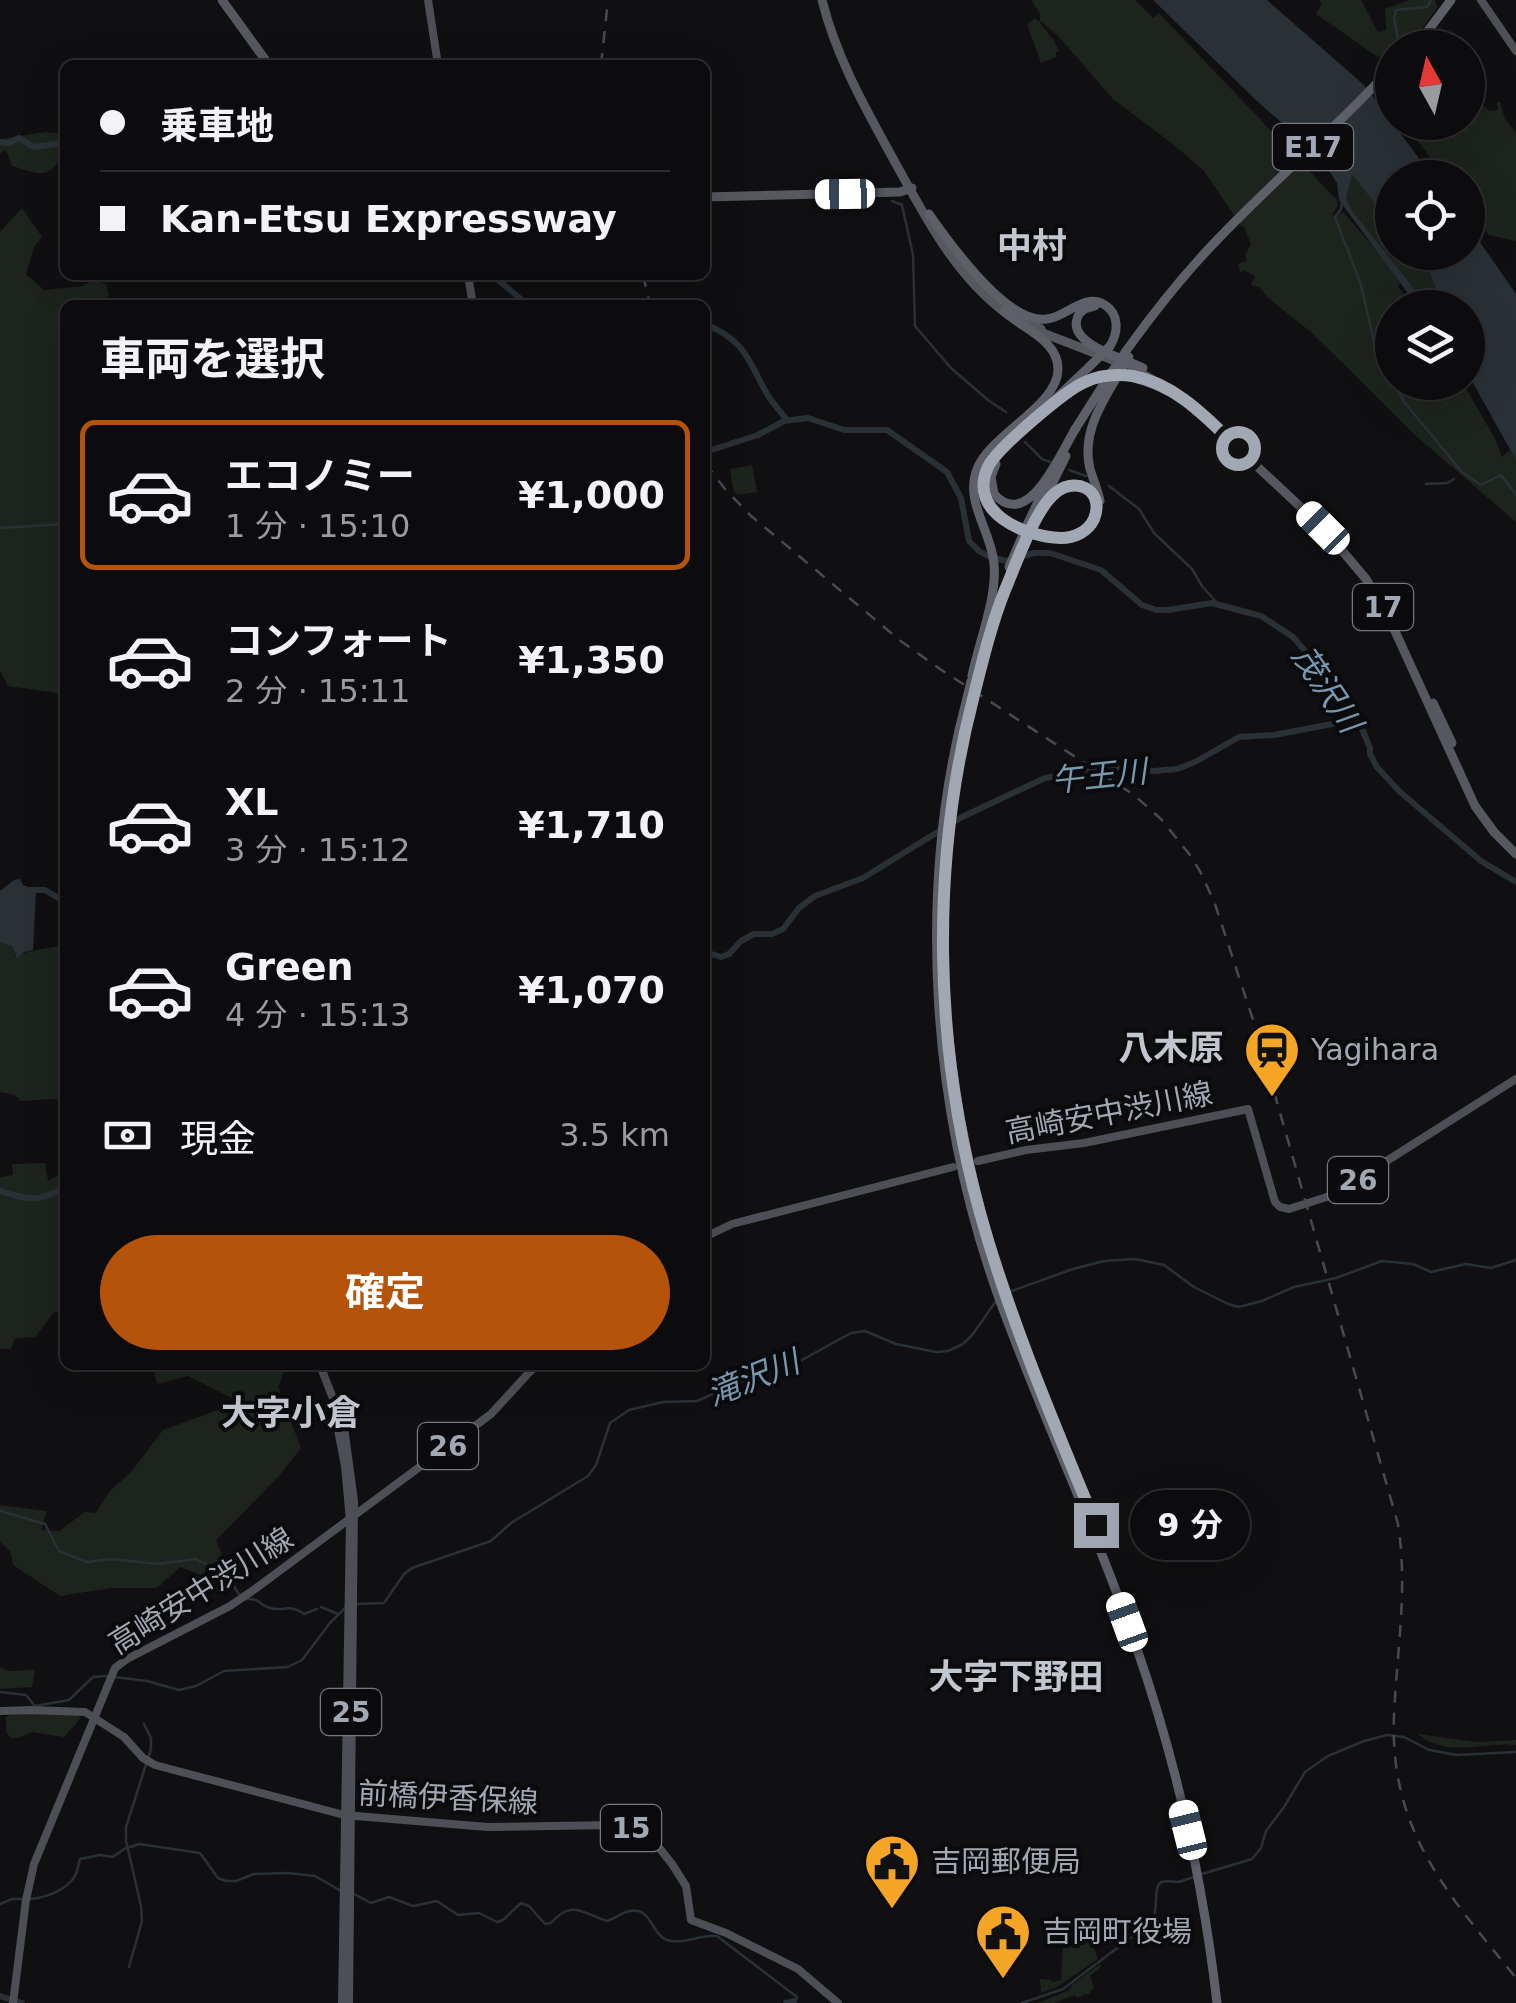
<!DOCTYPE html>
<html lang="ja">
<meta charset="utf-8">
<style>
body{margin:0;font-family:"DejaVu Sans","Noto Sans JP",sans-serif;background:#151517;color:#f1f3f6;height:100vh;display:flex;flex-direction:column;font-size:38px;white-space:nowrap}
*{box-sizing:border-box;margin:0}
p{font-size:32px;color:#9a9b9e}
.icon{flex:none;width:55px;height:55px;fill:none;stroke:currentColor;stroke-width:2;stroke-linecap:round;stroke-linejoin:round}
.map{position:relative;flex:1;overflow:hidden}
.details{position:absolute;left:60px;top:300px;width:650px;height:1070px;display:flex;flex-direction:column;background:#0c0c0e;border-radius:15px;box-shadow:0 10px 40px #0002,0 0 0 2px #2c2c2e}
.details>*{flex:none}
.top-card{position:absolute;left:60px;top:60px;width:650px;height:220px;border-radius:15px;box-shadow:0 10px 40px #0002,0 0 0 2px #2c2c2e;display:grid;align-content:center;height:220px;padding:0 40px;background:#0c0c0e}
.needle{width:65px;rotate:352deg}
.buttons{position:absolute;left:1375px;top:30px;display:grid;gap:20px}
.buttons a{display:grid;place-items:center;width:110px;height:110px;border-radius:50%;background:#0c0c0e;box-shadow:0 10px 40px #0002,0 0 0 2px #2c2c2e;font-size:50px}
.end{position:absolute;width:45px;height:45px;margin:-22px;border:12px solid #a1a7b3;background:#111;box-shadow:0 0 0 5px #111}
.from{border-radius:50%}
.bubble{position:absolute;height:70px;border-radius:35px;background:#0c0c0e;box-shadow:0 10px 40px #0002,0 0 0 2px #2c2c2e;font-size:32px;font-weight:700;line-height:70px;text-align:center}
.car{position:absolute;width:30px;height:60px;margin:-30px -15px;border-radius:12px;box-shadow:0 0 8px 2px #0007;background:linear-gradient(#fff 24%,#345 0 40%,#fff 0 76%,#345 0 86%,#fff 0)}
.top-card b{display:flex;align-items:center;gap:35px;height:95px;font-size:38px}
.top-card b+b{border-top:2px solid #2c2c2e}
.top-card i{width:25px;height:25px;background:#f1f3f6}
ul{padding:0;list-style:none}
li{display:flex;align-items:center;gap:30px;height:150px;margin:0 20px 15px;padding:0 20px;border:5px solid transparent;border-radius:15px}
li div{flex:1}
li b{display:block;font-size:38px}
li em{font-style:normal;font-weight:700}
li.current{border-color:#b45309}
li>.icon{width:90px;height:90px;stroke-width:1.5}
h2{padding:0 40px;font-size:45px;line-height:120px}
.pay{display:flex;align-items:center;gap:25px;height:110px;padding:0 40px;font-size:38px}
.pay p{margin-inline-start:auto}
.action{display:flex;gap:20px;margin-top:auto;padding:20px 40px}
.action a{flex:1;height:115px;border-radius:60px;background:#b45309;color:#fff;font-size:40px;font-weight:700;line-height:115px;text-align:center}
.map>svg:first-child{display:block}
.green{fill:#1d241d}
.water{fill:#293137}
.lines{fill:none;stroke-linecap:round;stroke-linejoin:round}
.stream{stroke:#293137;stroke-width:2.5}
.river{stroke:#293137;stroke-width:6}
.primary{stroke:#4d4f56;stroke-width:8}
.trunk{stroke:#55585f;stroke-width:9}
.motorway{stroke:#5d6068;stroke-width:9}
.rail{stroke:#484a50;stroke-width:2.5;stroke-dasharray:12 10;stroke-linecap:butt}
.motorway-bridge{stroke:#5d6068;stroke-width:9}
.route{stroke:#a1a7b3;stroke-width:12}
.labels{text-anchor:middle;stroke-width:8;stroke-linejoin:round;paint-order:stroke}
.shield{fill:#0b0b0d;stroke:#747881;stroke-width:2.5}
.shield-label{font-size:28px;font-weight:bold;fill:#a1a7b3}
.poi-label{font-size:30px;fill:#a1a7b3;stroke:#0b0b0d;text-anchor:start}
.street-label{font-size:30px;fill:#a1a7b3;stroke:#0b0b0d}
.water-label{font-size:32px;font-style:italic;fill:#7798af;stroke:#0b0b0d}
.quarter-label{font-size:35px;font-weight:bold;fill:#c2c6cf;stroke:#0b0b0d}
</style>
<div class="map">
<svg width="1516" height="2003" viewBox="0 0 1516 2003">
<rect width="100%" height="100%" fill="#101012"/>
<!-- green -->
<g class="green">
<polygon points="1031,0 1135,0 1153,18 1159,13 1337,200 1338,205 1332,215 1337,217 1342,212 1344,213 1382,257 1400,283 1398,287 1414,307 1392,308 1392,382 1463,383 1496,440 1502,457 1510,450 1516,460 1516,522 1415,435 1312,333 1268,298 1259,287 1251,285 1255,276 1244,270 1241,273 1238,264 1247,261 1245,254 1251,245 1244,226 1242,227 1204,171 1174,145 1113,99 1059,37 1041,21 1040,23 1053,39 1059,51 1056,52 1056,57 1041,63 1027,24 1035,18 1038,21 1040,20 1040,14"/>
<polygon points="1319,0 1361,0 1378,32 1386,30 1385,9 1409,0 1435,0 1437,8 1410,45 1412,47 1392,48 1392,52 1378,57 1316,14 1322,3"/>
<polygon points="1468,95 1490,111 1498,110 1497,102 1500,102 1505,119 1516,133 1516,241 1489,235 1468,208 1468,178 1445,177 1411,132 1411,123 1468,122"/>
<path d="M 46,132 L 65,134 L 65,163 L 58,162 C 47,181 30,171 12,166 L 6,150 L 0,153 L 0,139 Z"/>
<polygon points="1352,173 1392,225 1392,252 1415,253 1429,270 1443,307 1429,307 1351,211 1346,198"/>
<polygon points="22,208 42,237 34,247 26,274 44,290 82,286 95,279 107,285 109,296 93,305 65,305 65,694 8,686 0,671 0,232"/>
<polygon points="752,465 757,492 737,495 733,489 730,469"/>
<path d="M 0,943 L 12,946 L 15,956 C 26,951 53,947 65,946 L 65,1101 L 53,1099 L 20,1101 L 15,1095 L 0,1092 Z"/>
<polygon points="45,1163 48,1181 65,1171 65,1314 55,1311 35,1337 15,1338 11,1349 0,1349 0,1177 13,1175 12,1164"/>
<polygon points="153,1365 291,1365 286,1368 278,1387 301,1448 279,1476 216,1540 227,1567 220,1583 180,1567 157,1588 111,1588 60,1596 13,1565 10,1551 0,1542 0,1505 47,1511 41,1530 59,1531 85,1512 96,1513 109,1492 131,1472 163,1430 240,1402 188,1376 157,1384"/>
<polygon points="0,1667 9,1671 35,1670 32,1687 0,1689"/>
<polygon points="21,1710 78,1714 80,1719 64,1737 32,1732 18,1738 11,1738 6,1732 6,1717"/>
<path d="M 1417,1734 L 1476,1742 L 1516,1740 L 1516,1745 C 1479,1741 1452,1759 1417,1734 Z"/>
<polygon points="1069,1935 1090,1936 1098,1959 1057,1987 1041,1993 1040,1979 1051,1980 1052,1982 1061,1980 1063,1946 1068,1946"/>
<polygon points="1100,1964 1101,1967 1090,1976 1094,1987 1088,1995 1086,1994 1077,1998 1075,1995 1054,2003 1038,2003 1069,1990 1072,1985"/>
</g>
<!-- water -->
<g class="water">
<polygon points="1153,0 1267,0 1364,85 1433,177 1392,178 1392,225 1352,174 1346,198 1352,211 1429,307 1418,307 1339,200 1337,183 1319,155 1258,102"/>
<polygon points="1468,225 1516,294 1516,460 1468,374 1468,308 1443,307 1429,270 1415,253 1468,252"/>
<polygon points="20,879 23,885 36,890 33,950 24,952 17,958 12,946 0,943 0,891 14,880"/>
</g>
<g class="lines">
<!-- stream -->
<g class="stream">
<polyline points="1400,48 1394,18 1396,10 1427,7 1431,0"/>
<polyline points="892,201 902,205 913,255 915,326 951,368 988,400 1006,412"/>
<polyline points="1342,203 1341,209 1335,217 1361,285 1376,350 1392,381"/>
<polyline points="1394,384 1405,403 1462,472 1481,485 1501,475 1516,495"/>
<polyline points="1025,442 1042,459 1050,462"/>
<polyline points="1069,470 1086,476"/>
<polyline points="1426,484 1447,483 1454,479"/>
<polyline points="1109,486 1139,509 1154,533 1192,569 1202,586 1218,604"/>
<polyline points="0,528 65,524"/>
<polyline points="1009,1292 1073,1269 1104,1261 1135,1259 1164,1265 1194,1287 1228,1304 1239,1307 1262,1301 1294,1287 1336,1278 1382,1261 1413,1264 1431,1272 1466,1264 1491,1268 1516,1260"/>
<path d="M 0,1511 L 45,1524 L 59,1551 L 87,1562 L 111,1559 L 158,1564 L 196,1559 L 227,1575 L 238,1593 L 246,1599 C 261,1598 258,1605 270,1608 C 284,1612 288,1603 304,1614 L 317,1609"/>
<polyline points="355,1604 384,1603 404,1574 412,1568 491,1541 511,1523 588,1476 596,1465 610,1423 629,1410 663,1402 697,1401 745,1380 791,1366 851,1333 865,1331 896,1344 936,1352 948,1351 963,1344 973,1334 998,1298"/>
<polyline points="321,1607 338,1614"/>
<polyline points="0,1692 26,1695 35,1706 69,1700 93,1677 106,1676 147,1681 179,1690 196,1686 224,1671 288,1667 302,1660 330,1623 347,1606"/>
<polyline points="1202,1874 1252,1859 1261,1848 1266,1831 1284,1807 1305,1772 1328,1756 1364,1741 1387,1735 1404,1737 1429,1750 1457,1755 1516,1752"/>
<path d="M 354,1894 L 371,1903 L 389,1897 L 413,1906 L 437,1901 L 458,1915 L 479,1913 L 497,1922 L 503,1920 L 521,1903 L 529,1906 L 545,1924 L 551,1923 C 572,1899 582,1913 607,1921 C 615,1919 622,1912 630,1911 C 651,1906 651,1934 667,1940 C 684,1945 701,1934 717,1936 L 797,1997 L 795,2003"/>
<path d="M 30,1899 C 45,1898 67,1890 75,1876 C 78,1871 78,1865 80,1859 L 100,1855 L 113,1857 L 124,1849 L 139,1844 L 200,1853 L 218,1878 L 226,1881 L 236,1881 L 254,1874 L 288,1873 L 315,1876 L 341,1891"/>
<polyline points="0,1904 12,1899 22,1899"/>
<polyline points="129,1967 142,1921 141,1906 126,1841 126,1827 151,1749 151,1738 144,1724"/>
<path d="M 1022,2003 L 1063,1989 L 1153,1921 C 1158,1910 1153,1885 1162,1882 C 1166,1880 1174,1882 1178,1882 C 1184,1881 1189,1878 1195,1877"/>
</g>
<!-- river -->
<g class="river">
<polyline points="0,142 9,143 19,138 33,147 65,143"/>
<polyline points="492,275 528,305"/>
<path d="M 705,324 C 746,341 748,360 767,394 C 773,404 781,412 787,420"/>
<polyline points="705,452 758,435 784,421 799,419 808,418 844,430 887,430 947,472 961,498 969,541 979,551 988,556 1006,561 1034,553 1050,553 1101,570 1142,605 1156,610 1168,610 1212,603 1261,616 1293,637 1329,679 1363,731 1370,748 1370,754 1377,767 1399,791 1481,861 1516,882"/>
<polyline points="30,890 45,890 65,902"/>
<polyline points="705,952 721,957 729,954 741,941 754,934 772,934 783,929 799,908 815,896 863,878 962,817 1045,778 1113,767 1154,771 1177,769 1195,762 1239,737 1274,735 1348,721 1354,722"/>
<path d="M 0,1191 C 31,1200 37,1203 65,1187"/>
<polyline points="0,1996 22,2003"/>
<polyline points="786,2003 794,2001"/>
</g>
<!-- primary -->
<g class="primary">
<polyline points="428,0 438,65"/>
<polyline points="1481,0 1516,51"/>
<polyline points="468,275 473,305"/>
<polyline points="978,1161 1026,1150 1084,1143 1248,1109 1275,1202 1280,1207 1289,1209 1333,1195 1516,1079"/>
<polyline points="705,1237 732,1224 953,1167"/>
<polyline points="320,1365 344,1427 354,1501 349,2003"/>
<polyline points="336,1419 345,1466 350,1521 342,2003"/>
<polyline points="0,1711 31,1710 85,1712 124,1737 143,1758 155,1765 344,1815 487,1827 613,1825 626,1827 639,1831 653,1840 672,1864 686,1886 691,1920 726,1933 798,1969 838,2003"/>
<polyline points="13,2003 26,1900 34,1864 115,1668 127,1659 230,1606 255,1589 491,1414 536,1365"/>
</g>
<!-- trunk -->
<g class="trunk">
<polyline points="222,0 269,65"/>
<path d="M 822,0 C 836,56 863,104 891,155 C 924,214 952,273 1008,315"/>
<polyline points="705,197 900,192 912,188"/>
<polyline points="1007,309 1041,329"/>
<polyline points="1035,330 1118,362"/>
<polyline points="1132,368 1171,390"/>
<polyline points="1184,398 1323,528 1366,579 1389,618 1475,806 1494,832 1516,854"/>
<polyline points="1433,703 1452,743"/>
</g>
<!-- motorway -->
<g class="motorway">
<polyline points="1415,48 1451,0"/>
<path d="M 929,214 C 950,244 1007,325 1047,319 C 1067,317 1084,292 1105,305 C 1120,315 1118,333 1110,346"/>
<path d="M 1095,306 C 1087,308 1079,310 1077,319 C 1069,345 1126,359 1143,368"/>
<path d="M 1126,351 C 1154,312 1184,274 1218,239 C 1274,180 1337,128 1392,67"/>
<path d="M 1070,391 C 1109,361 1149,380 1187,401"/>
<polyline points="1074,431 1107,379"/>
<path d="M 996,464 L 991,477 L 994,494 C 1029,533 1061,451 1076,428"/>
<polyline points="1046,496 1066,456"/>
<path d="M 1100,501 C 1098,490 1093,479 1090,469 C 1082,437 1098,409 1114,382"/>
<polyline points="1028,523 1044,489"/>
<path d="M 1034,525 C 1043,508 1058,475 1083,487 C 1088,489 1092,493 1094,497 C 1106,524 1076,540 1054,537 C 1015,533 959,504 993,459 C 1002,446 1015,437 1026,427 C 1047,408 1067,387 1088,368"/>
<path d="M 972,676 C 979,641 1000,591 993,557 C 988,527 965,500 977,469 C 991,434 1057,406 1058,370 C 1059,340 1022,329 1004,311"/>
<polyline points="976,685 998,611 1014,567"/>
<path d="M 968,694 C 914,893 932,1120 1004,1312 C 1046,1425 1098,1535 1137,1649 C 1177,1764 1203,1882 1217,2003"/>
<path d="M 972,700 C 916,922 946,1139 1026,1351"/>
</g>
<!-- rail -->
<g class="rail">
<polyline points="601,65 608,0"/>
<polyline points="643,275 650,305"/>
<path d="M 705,463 L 725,489 L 750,515 L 902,642 L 940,669 L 1134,795 L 1161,819 L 1190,855 L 1201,873 L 1215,904 L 1256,1029 L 1398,1524 C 1408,1587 1397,1651 1394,1715 C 1389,1831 1448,1894 1516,1978"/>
</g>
<!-- motorway-bridge -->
<g class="motorway-bridge">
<polyline points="1088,368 1110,346"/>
<polyline points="1107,379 1126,351"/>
<polyline points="1114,382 1129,357"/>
<polyline points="1009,567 1028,523"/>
<polyline points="1015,567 1034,525"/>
<polyline points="968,694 971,681"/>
</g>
</g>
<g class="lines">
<!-- route -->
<path class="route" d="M 1096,1525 C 1054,1423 1010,1320 980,1213 C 934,1047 930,866 973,699 C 982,663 991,625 1005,590 C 1016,564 1033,515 1052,496 C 1073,474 1106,489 1094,519 C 1088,532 1074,538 1061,538 C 1024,537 967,512 988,467 C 996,449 1066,390 1085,382 C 1100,375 1117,374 1133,376 C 1176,384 1208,419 1238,448"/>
</g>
<!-- icons -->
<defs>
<g id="station-pin" transform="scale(2.875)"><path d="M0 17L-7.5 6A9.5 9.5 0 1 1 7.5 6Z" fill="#f4a526" stroke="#0b0b0d"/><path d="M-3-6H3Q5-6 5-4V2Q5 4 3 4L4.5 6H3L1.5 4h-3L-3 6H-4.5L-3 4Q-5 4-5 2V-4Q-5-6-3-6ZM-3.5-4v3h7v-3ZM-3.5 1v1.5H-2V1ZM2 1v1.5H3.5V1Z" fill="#111"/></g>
<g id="civic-pin" transform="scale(2.875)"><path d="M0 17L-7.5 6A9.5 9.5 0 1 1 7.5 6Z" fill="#f4a526" stroke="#0b0b0d"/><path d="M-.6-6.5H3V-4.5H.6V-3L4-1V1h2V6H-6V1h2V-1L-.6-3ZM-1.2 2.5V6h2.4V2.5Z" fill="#111"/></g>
</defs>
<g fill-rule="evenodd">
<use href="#station-pin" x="1272" y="1050"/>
<use href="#civic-pin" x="892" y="1862"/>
<use href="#civic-pin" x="1003" y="1932"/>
</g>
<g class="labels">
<!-- shield labels -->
<g class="shield">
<rect x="1273" y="124" width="80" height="46" rx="8"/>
<rect x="1353" y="584" width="60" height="46" rx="8"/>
<rect x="1328" y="1157" width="60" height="46" rx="8"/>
<rect x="418" y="1423" width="60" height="46" rx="8"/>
<rect x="321" y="1689" width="60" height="46" rx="8"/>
<rect x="601" y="1805" width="60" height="46" rx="8"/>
</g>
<g class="shield-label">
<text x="1313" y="157">E17</text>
<text x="1383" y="617">17</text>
<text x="1358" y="1190">26</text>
<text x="448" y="1456">26</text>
<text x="351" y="1722">25</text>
<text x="631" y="1838">15</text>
</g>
<!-- poi labels -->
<g class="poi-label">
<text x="1311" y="1060">Yagihara</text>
<text x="931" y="1872">吉岡郵便局</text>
<text x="1042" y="1942">吉岡町役場</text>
</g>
<!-- street labels -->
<g class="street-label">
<text transform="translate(1109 1113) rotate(-11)" y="10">高崎安中渋川線</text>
<text transform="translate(201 1591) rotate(-32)" y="10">高崎安中渋川線</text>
<text transform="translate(448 1798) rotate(3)" y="10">前橋伊香保線</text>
</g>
<!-- water labels -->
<g class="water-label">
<text transform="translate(1327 689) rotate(56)" y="11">茂沢川</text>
<text transform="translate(1099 776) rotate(-6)" y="11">午王川</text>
<text transform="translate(753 1378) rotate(-22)" y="11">滝沢川</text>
</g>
<!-- quarter labels -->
<g class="quarter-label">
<text x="1032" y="258">中村</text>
<text x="1171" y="1060">八木原</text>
<text x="291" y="1425">大字小倉</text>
<text x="1016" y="1689">大字下野田</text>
</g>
</g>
</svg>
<div class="buttons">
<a><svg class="needle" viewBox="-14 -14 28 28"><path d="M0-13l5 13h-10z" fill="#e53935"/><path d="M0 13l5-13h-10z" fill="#9a9b9e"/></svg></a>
<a><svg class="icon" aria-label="locate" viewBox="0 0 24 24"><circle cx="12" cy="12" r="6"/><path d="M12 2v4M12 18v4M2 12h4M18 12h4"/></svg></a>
<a><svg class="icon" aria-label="layers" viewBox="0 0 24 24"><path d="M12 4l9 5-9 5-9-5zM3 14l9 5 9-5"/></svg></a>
</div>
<i class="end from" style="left:1238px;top:448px"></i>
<i class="end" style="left:1096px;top:1525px"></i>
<div class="bubble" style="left:1130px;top:1490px;width:120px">9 分</div>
<i class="car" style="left:845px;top:194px;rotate:269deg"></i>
<i class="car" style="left:1323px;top:528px;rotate:315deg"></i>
<i class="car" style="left:1127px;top:1622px;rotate:340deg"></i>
<i class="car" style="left:1188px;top:1830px;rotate:346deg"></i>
<div class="top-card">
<b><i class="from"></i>乗車地</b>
<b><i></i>Kan-Etsu Expressway</b>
</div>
<section class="details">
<h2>車両を選択</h2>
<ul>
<li class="current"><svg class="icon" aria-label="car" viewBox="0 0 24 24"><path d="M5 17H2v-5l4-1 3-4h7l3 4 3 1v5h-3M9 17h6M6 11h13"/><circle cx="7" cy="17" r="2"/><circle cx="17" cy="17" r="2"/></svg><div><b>エコノミー</b><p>1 分 · 15:10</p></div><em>¥1,000</em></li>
<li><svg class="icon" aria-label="car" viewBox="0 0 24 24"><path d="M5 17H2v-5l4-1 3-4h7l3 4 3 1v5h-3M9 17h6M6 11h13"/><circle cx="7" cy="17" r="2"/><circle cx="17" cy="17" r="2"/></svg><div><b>コンフォート</b><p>2 分 · 15:11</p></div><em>¥1,350</em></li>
<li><svg class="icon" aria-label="car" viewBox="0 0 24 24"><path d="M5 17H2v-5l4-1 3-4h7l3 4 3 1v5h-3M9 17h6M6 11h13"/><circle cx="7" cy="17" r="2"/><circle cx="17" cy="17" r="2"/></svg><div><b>XL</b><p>3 分 · 15:12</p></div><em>¥1,710</em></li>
<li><svg class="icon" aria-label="car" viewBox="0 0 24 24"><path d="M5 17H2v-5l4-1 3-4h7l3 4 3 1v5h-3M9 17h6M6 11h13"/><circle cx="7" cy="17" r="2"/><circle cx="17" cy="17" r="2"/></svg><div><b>Green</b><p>4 分 · 15:13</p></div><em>¥1,070</em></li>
</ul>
<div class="pay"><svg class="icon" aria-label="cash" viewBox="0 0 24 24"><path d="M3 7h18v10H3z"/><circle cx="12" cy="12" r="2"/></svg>現金<p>3.5 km</p></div>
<div class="action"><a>確定</a></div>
</section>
</div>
